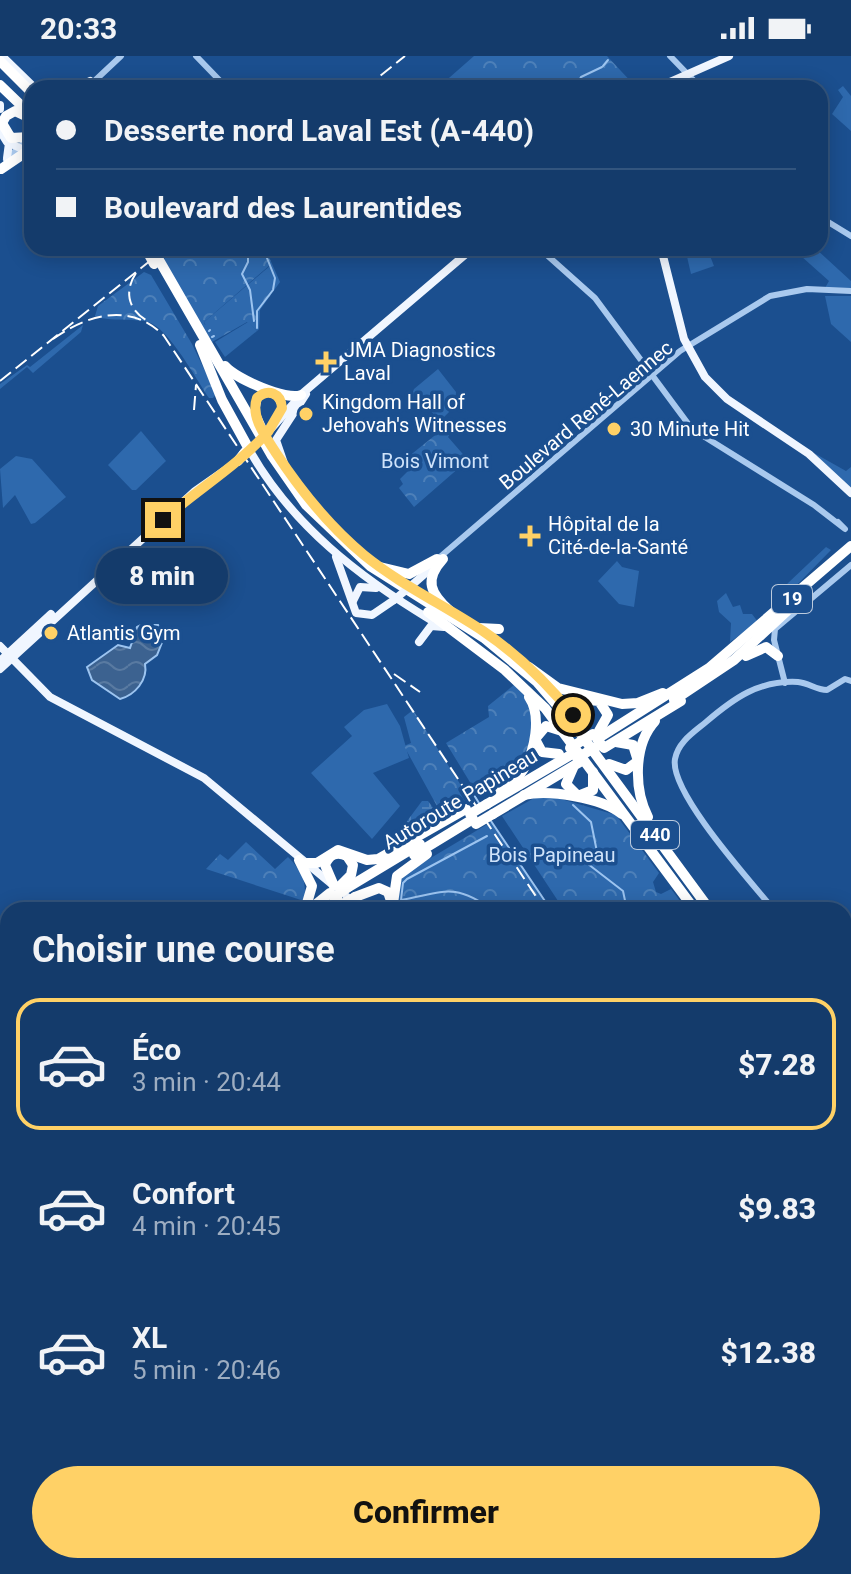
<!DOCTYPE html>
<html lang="fr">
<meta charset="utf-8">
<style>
body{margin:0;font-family:Roboto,sans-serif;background:#1d4271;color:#f1f3f6;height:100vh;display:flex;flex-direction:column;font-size:30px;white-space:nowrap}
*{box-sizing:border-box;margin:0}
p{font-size:26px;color:#9dadc1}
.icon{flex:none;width:44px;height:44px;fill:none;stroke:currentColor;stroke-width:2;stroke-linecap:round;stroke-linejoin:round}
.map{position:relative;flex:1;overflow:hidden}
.details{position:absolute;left:0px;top:846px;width:852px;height:672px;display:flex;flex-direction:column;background:#143b6b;border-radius:24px 24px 0 0;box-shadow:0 4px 20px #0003,0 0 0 2px #33557e}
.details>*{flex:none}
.hud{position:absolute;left:24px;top:24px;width:804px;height:176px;border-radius:24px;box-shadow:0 4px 20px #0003,0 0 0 2px #33557e;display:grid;align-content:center;height:176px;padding:0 32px;background:#143b6b}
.end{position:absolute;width:36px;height:36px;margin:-18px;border:10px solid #ffd166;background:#111;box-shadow:0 0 0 4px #111}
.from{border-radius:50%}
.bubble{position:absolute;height:56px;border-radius:28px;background:#143b6b;box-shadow:0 4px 20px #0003,0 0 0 2px #33557e;font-size:26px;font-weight:800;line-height:56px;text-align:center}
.hud b{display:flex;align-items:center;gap:28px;height:76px;font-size:30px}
.hud b+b{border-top:2px solid #33557e}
.hud i{width:20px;height:20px;background:#f1f3f6}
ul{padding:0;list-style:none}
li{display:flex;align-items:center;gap:24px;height:132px;margin:0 16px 12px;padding:0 16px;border:4px solid transparent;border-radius:24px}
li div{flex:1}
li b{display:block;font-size:30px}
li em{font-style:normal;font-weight:800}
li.selected{border-color:#ffd166}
li>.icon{width:72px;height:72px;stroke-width:1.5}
h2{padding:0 32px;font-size:36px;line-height:96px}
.action{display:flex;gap:16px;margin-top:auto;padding:16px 32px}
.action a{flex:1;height:92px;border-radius:48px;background:#ffd166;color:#111;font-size:32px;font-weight:800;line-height:92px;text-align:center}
.status{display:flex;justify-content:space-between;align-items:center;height:56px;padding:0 40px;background:#143b6b;direction:ltr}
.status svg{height:22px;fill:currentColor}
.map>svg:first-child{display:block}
.green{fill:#2e69ad}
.forest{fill:url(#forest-crowns);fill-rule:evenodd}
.wetland{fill:url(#wetland-marsh)}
.water{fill:url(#water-waves);stroke:#9cc4f0;stroke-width:2}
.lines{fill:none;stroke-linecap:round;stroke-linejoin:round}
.stream{stroke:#9cc4f0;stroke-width:2}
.minor{stroke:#a9c9ee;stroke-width:6}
.major{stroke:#f0f6ff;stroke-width:8}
.highway{stroke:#fff;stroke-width:10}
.rail{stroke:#fff;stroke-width:2;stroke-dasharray:14 6;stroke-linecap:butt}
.major-bridge{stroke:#f0f6ff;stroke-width:8}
.highway-bridge{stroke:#fff;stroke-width:10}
.route{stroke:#ffd166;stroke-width:10}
.poi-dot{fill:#ffd166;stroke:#1b4f8f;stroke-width:3}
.labels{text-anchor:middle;stroke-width:7;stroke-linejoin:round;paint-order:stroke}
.shield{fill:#1b4f8f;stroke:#bbcadd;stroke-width:2}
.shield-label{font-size:18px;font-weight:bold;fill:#fff}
.poi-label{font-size:20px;fill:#fff;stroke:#1b4f8f;text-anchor:start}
.street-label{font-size:20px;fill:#fff;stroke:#1b4f8f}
.park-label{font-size:20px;fill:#cfe3fa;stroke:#1b4f8f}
</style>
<div class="status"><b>20:33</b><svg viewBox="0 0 49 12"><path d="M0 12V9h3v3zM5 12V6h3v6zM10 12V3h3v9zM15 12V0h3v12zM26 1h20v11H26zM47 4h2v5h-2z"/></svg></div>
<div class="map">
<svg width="851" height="1518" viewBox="0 0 851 1518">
<defs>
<pattern id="forest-crowns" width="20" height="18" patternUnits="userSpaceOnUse" patternTransform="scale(2)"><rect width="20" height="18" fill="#2e69ad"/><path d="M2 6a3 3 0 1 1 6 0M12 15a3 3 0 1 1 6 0" fill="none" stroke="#4d80b9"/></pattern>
<pattern id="wetland-marsh" width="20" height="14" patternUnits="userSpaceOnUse" patternTransform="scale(2)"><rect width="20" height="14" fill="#2e69ad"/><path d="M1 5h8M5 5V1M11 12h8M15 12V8" fill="none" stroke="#4d80b9"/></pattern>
<pattern id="water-waves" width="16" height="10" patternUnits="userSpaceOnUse" patternTransform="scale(2)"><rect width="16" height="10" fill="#3c6290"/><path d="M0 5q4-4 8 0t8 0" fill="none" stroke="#597aa1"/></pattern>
</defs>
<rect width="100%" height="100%" fill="#1b4f8f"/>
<!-- green -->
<g class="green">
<polygon points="843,30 851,40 851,75 832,58 843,41 838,34"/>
<polygon points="685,192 707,192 714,210 691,218"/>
<polygon points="792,192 815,192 851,225 851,234 825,232 829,225"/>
<polygon points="271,209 272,212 206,270 204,266"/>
<polygon points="825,240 851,240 851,286 831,268"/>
<polygon points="248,266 257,275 225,301 215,286"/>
<polygon points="83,269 81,276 33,317 27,311 0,333 0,328 27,309 30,311"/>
<polygon points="438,313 456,336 455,350 440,365 426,350 408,349 414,333"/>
<polygon points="141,375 166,405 136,434 132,434 108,409"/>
<polygon points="814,397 846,415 851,411 851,434"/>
<polygon points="16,400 32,403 66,441 35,467 31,468 15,439 3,452 0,413"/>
<polygon points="826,491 831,494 788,538 776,545 785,539 784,532 788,527"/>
<polygon points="617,505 622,511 639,515 634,551 619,548 598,525"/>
<polygon points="726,537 733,551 740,549 743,558 752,558 758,566 730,586 731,567 719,556 717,545"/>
<polygon points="387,648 400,670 409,702 373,717 400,750 372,783 311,717 352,680 344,671 364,654"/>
<polygon points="0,894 8,900 8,941 0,949"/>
</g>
<!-- forest -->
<g class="forest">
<polygon points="474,0 607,0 635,30 595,32 587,25 579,32 501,32 499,26 488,25 494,32 444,32 441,29"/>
<path d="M 173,192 L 225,192 L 228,195 L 232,192 L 265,192 L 280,226 L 260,254 L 259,273 L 257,275 L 247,266 L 212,286 L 164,205 L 165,198 ZM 270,209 L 272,211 L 205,269 L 204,266 Z"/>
<path d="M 144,216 L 151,219 L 192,288 L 216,338 L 213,342 L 209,342 C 196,323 167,268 145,265 C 131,263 105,265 95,260 L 98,250 Z"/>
<polygon points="449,368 454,372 448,381 468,404 414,451 399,432 403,428 400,423 413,410 408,401"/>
<path d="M 514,629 C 521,636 530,644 532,654 C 534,671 528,703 516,716 C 506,726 490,731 476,736 L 446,687 L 489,661 L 488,650 Z"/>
<polygon points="413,654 469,742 443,761 404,690 411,687 404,661"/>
<polygon points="536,741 554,741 616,759 659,817 653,826 656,836 661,838 671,833 687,854 564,854 502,760"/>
<polygon points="491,766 551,854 464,854 449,850 440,854 397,854 399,826 409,815"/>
<path d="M 246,786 L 275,813 L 288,801 C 306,819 307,830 303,854 L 297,854 L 301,844 L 206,813 L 220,798 L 228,804 Z"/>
<polygon points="851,904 851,954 844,945 844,910"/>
</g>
<!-- wetland -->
<polygon class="wetland" points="422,745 428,745 437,757 400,782 399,776"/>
<!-- water -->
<g class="water">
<path d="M 141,569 L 158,569 L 163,584 L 157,599 L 145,608 C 148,624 135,639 120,643 L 92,624 L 87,611 L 118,589 L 130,592 L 137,571 Z"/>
<polygon points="0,1263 8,1265 8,1368 0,1367"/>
<polygon points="286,1510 481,1510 490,1518 299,1518"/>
</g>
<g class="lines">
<!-- stream -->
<g class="stream">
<polyline points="603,10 608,4"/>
<polyline points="575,32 581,21 602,11"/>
<polyline points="248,192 248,206 242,218 250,234 254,265"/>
<polyline points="257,272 257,255 273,234 275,222 263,192"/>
<polyline points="209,275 210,274"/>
<polyline points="212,281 214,280"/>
<polyline points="474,739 479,747"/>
<polyline points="573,749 591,766 597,796 588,808 623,835 627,854"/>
<polyline points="491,765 551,854"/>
<path d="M 487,780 L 407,823 L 403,827 L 401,844 C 445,836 453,826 493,854"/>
<polyline points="844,1095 851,1098"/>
</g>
<!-- minor -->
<g class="minor">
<polyline points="196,0 227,32"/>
<polyline points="670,0 701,32"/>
<polyline points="87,32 121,0"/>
<polyline points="6,104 30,81"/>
<polyline points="820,161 851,180"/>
<polyline points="539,192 595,242 692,373 814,449 845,473 838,466"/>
<polyline points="440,501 680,295 770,240 807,233 851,235"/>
<polyline points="785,627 774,584 775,573 851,509"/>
<path d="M 774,854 C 752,827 669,736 675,703 C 678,686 694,676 706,666 C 734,642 759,624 798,626 C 809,627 816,634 827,634 L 845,623 L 851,625"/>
<polyline points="844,951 851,966"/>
<polyline points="844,1013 851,1009"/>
<polyline points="0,1062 8,1069"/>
<polyline points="844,1298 851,1309"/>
<polyline points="844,1317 851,1335 844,1345"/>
<polyline points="0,1468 8,1470"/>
<polyline points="82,1510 113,1518"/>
<polyline points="516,1510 524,1518"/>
<polyline points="615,1511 617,1510"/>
</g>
<!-- major -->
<g class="major">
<polyline points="2,0 35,32"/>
<polyline points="661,30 729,0"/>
<polyline points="77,32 90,25"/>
<polyline points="0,49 0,53"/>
<polyline points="0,75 7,86 22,93"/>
<polyline points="7,102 9,87"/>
<polyline points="661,192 684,283 705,321 727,343 809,398 851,437"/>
<polyline points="268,376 304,336 473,192"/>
<polyline points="266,380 255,356 258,341 267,336 277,340 282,349 279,360"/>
<path d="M 250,395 C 292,469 359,521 431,564"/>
<polyline points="286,413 276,384 306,338"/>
<polyline points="300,432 319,455"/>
<polyline points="336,501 356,557 372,559 394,544"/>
<polyline points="412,529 436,508"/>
<polyline points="353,545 360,531 376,532"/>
<polyline points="419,586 431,570 444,571"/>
<polyline points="0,590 50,641 204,722 334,830"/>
<polyline points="0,605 51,558"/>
<polyline points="0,613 195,435 238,405"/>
<polyline points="347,841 361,854"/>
<polyline points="844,1029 851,1039"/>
<polyline points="0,1513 10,1518"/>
</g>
<!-- highway -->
<g class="highway">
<polyline points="0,5 32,37"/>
<polyline points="0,29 27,55"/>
<polyline points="92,32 92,27"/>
<polyline points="30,81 11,82 2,67 6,60 15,55 32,63"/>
<polyline points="1,113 32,92"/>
<polyline points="159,204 272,400 306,449 370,510 484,582 537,626 574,669 710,854"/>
<polyline points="200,289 222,344 250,395"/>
<path d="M 225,310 C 236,323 287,345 301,339"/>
<path d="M 443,503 C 424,524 430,537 450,555"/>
<polyline points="380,511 409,518 437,503"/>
<polyline points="428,556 505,614 545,652 695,854"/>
<polyline points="479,572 499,573"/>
<polyline points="746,600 766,591 778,600"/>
<polyline points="529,611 558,632 622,648 638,647 663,637"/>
<polyline points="674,644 734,604 787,555"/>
<polyline points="581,669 581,650 589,644 599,645 608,659 599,675"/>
<polyline points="597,683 709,612 851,490"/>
<polyline points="604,692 681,645"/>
<polyline points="559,698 542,696 535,683 546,670 562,675"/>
<polyline points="609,708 626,714 638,705 633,689 616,686"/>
<polyline points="573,712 566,728 578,740 593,734 593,716"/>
<path d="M 499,734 C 508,728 518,723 523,714 C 535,695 542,660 529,641"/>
<path d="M 524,739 C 549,733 602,742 622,758"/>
<polyline points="487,748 574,697"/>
<polyline points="493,758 580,706"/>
<path d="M 648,761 C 634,734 633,689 655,665"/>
<polyline points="414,799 473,763"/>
<polyline points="299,804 312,830 305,854"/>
<polyline points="307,807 317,807 338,794 367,804 378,803 466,753"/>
<path d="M 334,830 L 325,809 C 329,798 337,795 347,800 L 353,809 L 351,819 L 341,829"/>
<polyline points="347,832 420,788"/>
<polyline points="355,841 379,832 388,836 391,845"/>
<polyline points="309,854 330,837"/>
<polyline points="324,854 338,844"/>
<polyline points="392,854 397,820 427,798"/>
<polyline points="771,854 773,853"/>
<polyline points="844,1038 851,1048"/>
<polyline points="844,1050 851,1059"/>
<polyline points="0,1205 8,1198"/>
<polyline points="0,1222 3,1229 0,1239"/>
<polyline points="844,1247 851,1243"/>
<polyline points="844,1265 851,1255"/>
<polyline points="577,1510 585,1515 595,1510"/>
<polyline points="561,1518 569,1510"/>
<polyline points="593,1518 618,1518"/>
</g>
<!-- rail -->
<g class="rail">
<polyline points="365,32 405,0"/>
<path d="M 136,217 C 124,235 128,253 146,264"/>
<path d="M 53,283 C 88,258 131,246 164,280 L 545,854"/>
<polyline points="0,325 166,192"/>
<polyline points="194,354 196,329"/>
<polyline points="394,618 420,636"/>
<polyline points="844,1306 851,1316"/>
</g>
<!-- major-bridge -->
<g class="major-bridge">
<polyline points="244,400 268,376"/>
<polyline points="394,544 412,529"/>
</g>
<!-- highway-bridge -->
<g class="highway-bridge">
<polyline points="146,193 154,208"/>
<polyline points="238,405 245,396"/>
<polyline points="570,692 593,678"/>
<polyline points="577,702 601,688"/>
<polyline points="470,758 487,748"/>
<polyline points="476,768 493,758"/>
<polyline points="334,841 347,832"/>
<polyline points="343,848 355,841"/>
</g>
</g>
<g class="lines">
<!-- route -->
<path class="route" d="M 163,464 C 197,434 237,410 268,376 L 282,352 C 281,337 268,332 257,342 C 250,361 266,381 276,397 C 301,435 329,470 364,499 C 401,529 444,549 483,575 C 517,598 547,627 573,659"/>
</g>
<!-- markers -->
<g class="poi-dot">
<path d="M322 294h8v8h8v8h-8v8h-8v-8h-8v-8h8z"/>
<circle cx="306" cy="358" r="8"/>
<circle cx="614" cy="373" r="8"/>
<path d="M526 468h8v8h8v8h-8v8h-8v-8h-8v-8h8z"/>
<circle cx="51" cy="577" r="8"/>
</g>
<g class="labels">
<!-- shield labels -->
<g class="shield">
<rect x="772" y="529" width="40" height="28" rx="6"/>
<rect x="631" y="765" width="48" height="28" rx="6"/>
</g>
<g class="shield-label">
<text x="792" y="549">19</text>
<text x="655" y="785">440</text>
</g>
<!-- poi labels -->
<g class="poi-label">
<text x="344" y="301">JMA Diagnostics<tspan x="344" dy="23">Laval</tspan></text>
<text x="322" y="353">Kingdom Hall of<tspan x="322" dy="23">Jehovah's Witnesses</tspan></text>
<text x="630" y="380">30 Minute Hit</text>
<text x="548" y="475">Hôpital de la<tspan x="548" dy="23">Cité-de-la-Santé</tspan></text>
<text x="67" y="584">Atlantis Gym</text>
</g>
<!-- street labels -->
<g class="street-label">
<text transform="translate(586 359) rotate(-40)" y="7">Boulevard René-Laennec</text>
<text transform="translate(460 743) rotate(-31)" y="7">Autoroute Papineau</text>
</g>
<!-- park labels -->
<g class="park-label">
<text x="435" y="412">Bois Vimont</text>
<text x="552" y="806">Bois Papineau</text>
</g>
</g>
</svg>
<i class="end from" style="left:573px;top:659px"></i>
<i class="end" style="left:163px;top:464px"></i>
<div class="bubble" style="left:96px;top:492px;width:132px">8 min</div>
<div class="hud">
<b><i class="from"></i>Desserte nord Laval Est (A-440)</b>
<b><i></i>Boulevard des Laurentides</b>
</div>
<section class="details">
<h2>Choisir une course</h2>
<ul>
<li class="selected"><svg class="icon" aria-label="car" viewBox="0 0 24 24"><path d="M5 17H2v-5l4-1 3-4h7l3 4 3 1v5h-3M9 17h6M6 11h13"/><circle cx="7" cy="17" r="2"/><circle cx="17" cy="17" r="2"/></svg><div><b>Éco</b><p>3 min · 20:44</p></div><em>$7.28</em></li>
<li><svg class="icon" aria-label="car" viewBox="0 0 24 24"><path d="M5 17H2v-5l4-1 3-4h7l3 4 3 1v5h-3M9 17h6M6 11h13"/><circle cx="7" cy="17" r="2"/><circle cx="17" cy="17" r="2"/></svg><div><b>Confort</b><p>4 min · 20:45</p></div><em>$9.83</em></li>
<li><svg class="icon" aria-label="car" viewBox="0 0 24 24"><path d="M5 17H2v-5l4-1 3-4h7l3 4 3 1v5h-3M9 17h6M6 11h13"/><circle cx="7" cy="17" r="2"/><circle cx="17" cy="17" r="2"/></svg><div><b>XL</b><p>5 min · 20:46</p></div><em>$12.38</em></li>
</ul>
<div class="action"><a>Confirmer</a></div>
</section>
</div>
